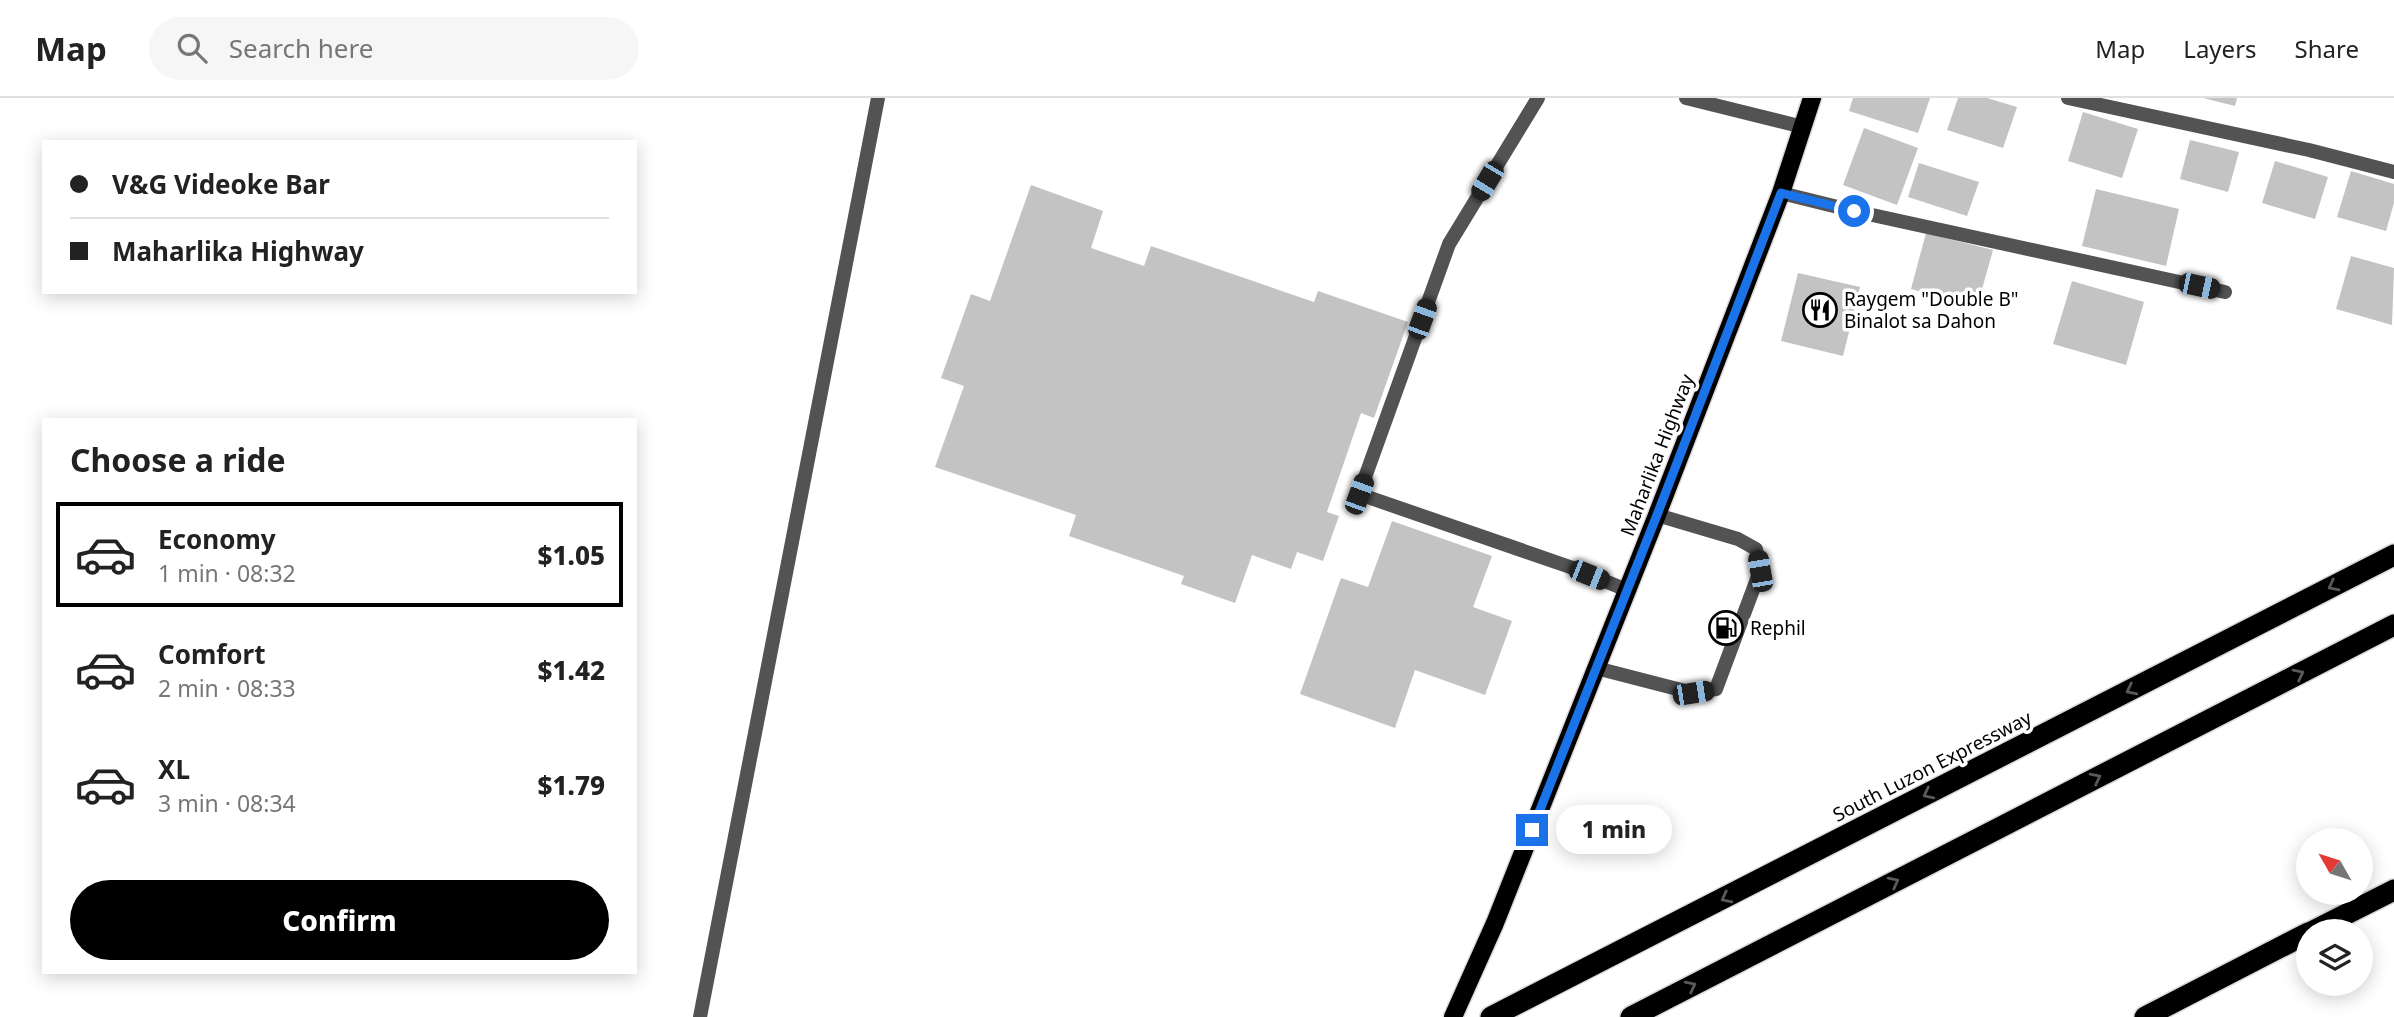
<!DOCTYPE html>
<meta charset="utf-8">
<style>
body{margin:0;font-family:"Noto Sans",sans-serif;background:#f6f6f6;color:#222;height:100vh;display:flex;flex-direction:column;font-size:26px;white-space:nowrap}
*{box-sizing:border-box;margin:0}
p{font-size:23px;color:#767676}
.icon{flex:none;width:38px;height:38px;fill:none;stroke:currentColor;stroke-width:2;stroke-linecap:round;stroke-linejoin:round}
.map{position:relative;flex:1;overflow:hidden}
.drawer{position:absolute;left:42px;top:320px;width:595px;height:556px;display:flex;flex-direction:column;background:#fff;border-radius:0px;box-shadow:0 4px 18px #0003}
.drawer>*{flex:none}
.banner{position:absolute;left:42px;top:42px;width:595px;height:154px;border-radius:0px;box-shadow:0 4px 18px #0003;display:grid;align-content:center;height:154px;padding:0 28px;background:#fff}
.needle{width:46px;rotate:309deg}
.controls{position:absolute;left:2296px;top:730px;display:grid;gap:14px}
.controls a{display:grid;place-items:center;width:77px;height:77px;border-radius:50%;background:#fff;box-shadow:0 4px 18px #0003;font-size:35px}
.end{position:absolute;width:32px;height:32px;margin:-16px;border:9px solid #1a73e8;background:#fff;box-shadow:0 0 0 4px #fff}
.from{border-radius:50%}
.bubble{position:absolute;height:49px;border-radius:24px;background:#fff;box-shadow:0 4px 18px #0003;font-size:23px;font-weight:800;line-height:49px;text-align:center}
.car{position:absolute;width:21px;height:42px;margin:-21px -10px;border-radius:9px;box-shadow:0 0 5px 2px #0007;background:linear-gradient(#222 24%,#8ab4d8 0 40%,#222 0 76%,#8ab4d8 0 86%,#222 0)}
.banner b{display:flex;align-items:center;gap:24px;height:66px;font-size:26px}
.banner b+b{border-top:2px solid #e0e0e0}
.banner i{width:18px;height:18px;background:#222}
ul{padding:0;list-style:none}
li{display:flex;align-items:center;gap:21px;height:105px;margin:0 14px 10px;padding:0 14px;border:4px solid transparent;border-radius:0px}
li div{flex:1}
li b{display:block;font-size:26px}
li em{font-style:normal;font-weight:800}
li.current{border-color:#000}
li>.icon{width:63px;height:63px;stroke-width:1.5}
h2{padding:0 28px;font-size:32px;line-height:84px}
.action{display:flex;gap:14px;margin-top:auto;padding:14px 28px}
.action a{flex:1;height:80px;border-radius:42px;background:#000;color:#fff;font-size:28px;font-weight:800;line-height:80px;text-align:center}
header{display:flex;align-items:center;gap:42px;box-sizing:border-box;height:98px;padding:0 35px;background:#fff;border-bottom:2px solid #e0e0e0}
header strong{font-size:33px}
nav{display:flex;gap:38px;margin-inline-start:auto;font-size:24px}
.search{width:490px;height:63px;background:#f6f6f6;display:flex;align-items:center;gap:18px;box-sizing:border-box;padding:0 24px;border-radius:38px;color:#767676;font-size:26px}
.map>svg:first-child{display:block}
.building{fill:#c3c3c3}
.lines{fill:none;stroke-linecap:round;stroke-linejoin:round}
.primary-casing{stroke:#dbdbdb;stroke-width:21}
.highway-casing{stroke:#dbdbdb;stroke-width:24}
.lane{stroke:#535353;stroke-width:14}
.street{stroke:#535353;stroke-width:14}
.primary{stroke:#000;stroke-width:18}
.highway{stroke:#000;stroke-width:21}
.oneway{stroke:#595959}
.route{stroke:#1a73e8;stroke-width:9}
.labels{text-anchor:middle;stroke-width:7;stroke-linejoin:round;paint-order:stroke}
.poi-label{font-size:19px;fill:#000;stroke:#fff;text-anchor:start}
.street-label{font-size:19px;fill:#000;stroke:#fff}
</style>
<header>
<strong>Map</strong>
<div class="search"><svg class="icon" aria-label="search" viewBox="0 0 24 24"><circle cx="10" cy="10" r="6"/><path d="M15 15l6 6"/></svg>Search here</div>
<nav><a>Map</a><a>Layers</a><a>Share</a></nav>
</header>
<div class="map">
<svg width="2394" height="919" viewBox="0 0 2394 919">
<rect width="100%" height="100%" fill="#fff"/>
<!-- building -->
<g class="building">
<polygon points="1853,0 1930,0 1918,35 1849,13"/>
<polygon points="1958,0 1987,0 2017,9 2003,50 1947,32"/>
<polygon points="2203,0 2237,0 2235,8"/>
<polygon points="2083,14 2138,31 2122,80 2068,63"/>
<polygon points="1864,30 1918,50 1897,107 1843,87"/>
<polygon points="2190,42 2239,54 2228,94 2180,81"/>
<polygon points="2275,63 2328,79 2315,121 2262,105"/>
<polygon points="1919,65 1979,84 1967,118 1908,99"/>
<polygon points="2351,73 2394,86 2394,105 2386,133 2337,119"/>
<polygon points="1031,87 1103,113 1091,150 1144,168 1151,148 1314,204 1318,193 1408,224 1374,320 1361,315 1327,414 1339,418 1323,463 1297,454 1291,471 1252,457 1235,505 1181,486 1184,478 1069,438 1076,417 935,369 964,288 941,280 971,196 990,203"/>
<polygon points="2096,91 2179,111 2166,168 2082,148"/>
<polygon points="1926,135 1993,152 1977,209 1911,191"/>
<polygon points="2351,158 2394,170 2392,227 2336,211"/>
<polygon points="1798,175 1860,189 1843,258 1781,243"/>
<polygon points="2072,183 2144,204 2126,267 2053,246"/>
<polygon points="1392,423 1492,458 1473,509 1512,523 1485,597 1415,572 1395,630 1300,596 1341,480 1368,489"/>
</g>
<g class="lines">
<!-- primary casing -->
<g class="primary-casing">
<polyline id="primary" points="1453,919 1495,825 1657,417 1781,95 1812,0"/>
</g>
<!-- highway casing -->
<g class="highway-casing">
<g id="highway">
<polyline points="2313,833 2394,792"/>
<polyline points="1491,919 2394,457"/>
<polyline points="1631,919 2394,527"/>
<polyline points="2145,919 2308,835"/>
</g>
</g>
<!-- lane -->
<g class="lane">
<polyline points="1538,0 1449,146 1359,396 1570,469 1627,492"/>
<polyline points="1686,0 1803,29"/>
<polyline points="1781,95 1854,113 2225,194"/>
<polyline points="1596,570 1693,595 1716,591 1760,473 1756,451 1738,441 1657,417"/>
</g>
<!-- street -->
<g class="street">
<polyline points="2068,0 2309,52 2394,74"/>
<polyline points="700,919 878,0"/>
</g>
<!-- primary -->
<use href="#primary" class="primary"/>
<!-- highway -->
<use href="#highway" class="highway"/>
</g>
<!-- one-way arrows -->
<defs><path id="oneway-chevron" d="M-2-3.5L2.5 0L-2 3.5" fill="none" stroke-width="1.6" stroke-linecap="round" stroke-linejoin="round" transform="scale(1.75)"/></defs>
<g class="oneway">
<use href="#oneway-chevron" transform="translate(2333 488) rotate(153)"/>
<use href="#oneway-chevron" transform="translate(2299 576) rotate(-27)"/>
<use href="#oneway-chevron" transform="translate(2131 592) rotate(153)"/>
<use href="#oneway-chevron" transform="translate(2096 680) rotate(-27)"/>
<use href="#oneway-chevron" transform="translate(1928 696) rotate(153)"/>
<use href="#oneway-chevron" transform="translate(1894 784) rotate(-27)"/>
<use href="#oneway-chevron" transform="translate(1726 800) rotate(153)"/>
<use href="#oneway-chevron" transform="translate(1691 888) rotate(-27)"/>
</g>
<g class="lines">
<!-- route -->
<polyline class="route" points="1532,732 1657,417 1781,95 1854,113"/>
</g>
<!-- icons -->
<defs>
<g id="restaurant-ring" transform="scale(1.75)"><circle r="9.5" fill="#fff" stroke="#000" stroke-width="1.5"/><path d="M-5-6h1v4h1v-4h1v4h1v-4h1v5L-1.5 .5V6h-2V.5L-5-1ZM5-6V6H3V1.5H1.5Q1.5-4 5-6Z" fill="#000"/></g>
<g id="fuel-ring" transform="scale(1.75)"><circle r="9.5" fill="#fff" stroke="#000" stroke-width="1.5"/><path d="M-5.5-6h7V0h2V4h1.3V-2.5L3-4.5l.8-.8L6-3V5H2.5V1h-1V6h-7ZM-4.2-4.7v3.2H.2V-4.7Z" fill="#000"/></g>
</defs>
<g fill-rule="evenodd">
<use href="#restaurant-ring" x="1820" y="212"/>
<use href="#fuel-ring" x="1726" y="530"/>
</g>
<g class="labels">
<!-- poi labels -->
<g class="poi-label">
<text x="1844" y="208">Raygem "Double B"<tspan x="1844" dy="22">Binalot sa Dahon</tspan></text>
<text x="1750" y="537">Rephil</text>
</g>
<!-- street labels -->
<g class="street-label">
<text transform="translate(1657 357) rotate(-69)" y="7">Maharlika Highway</text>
<text transform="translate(1932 668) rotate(-27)" y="7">South Luzon Expressway</text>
</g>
</g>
</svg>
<div class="controls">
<a><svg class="needle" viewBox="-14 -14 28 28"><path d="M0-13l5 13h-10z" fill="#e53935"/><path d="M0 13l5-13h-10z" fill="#767676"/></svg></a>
<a><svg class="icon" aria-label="layers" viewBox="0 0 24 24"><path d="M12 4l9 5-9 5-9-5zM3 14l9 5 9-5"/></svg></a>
</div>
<i class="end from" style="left:1854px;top:113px"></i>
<i class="end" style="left:1532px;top:732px"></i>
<div class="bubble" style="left:1556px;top:707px;width:116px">1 min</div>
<i class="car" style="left:1487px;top:83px;rotate:211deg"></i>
<i class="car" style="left:2199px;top:188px;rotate:102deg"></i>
<i class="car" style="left:1422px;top:221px;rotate:20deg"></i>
<i class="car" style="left:1359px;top:396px;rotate:20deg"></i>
<i class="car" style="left:1760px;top:473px;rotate:350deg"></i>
<i class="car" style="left:1589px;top:477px;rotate:112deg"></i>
<i class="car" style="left:1693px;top:595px;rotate:81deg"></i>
<div class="banner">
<b><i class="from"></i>V&amp;G Videoke Bar</b>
<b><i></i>Maharlika Highway</b>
</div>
<section class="drawer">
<h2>Choose a ride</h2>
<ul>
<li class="current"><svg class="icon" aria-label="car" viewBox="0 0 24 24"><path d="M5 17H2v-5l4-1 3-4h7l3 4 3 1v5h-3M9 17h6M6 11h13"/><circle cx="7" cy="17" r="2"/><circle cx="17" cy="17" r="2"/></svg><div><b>Economy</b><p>1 min · 08:32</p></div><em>$1.05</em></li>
<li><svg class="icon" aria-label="car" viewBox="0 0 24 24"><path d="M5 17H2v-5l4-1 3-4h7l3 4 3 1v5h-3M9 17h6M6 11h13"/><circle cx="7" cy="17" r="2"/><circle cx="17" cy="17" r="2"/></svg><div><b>Comfort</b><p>2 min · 08:33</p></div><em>$1.42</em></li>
<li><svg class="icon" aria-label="car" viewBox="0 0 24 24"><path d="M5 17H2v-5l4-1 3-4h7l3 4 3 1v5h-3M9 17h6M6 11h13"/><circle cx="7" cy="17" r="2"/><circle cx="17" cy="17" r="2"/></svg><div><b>XL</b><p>3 min · 08:34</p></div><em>$1.79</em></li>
</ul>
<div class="action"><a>Confirm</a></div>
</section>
</div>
